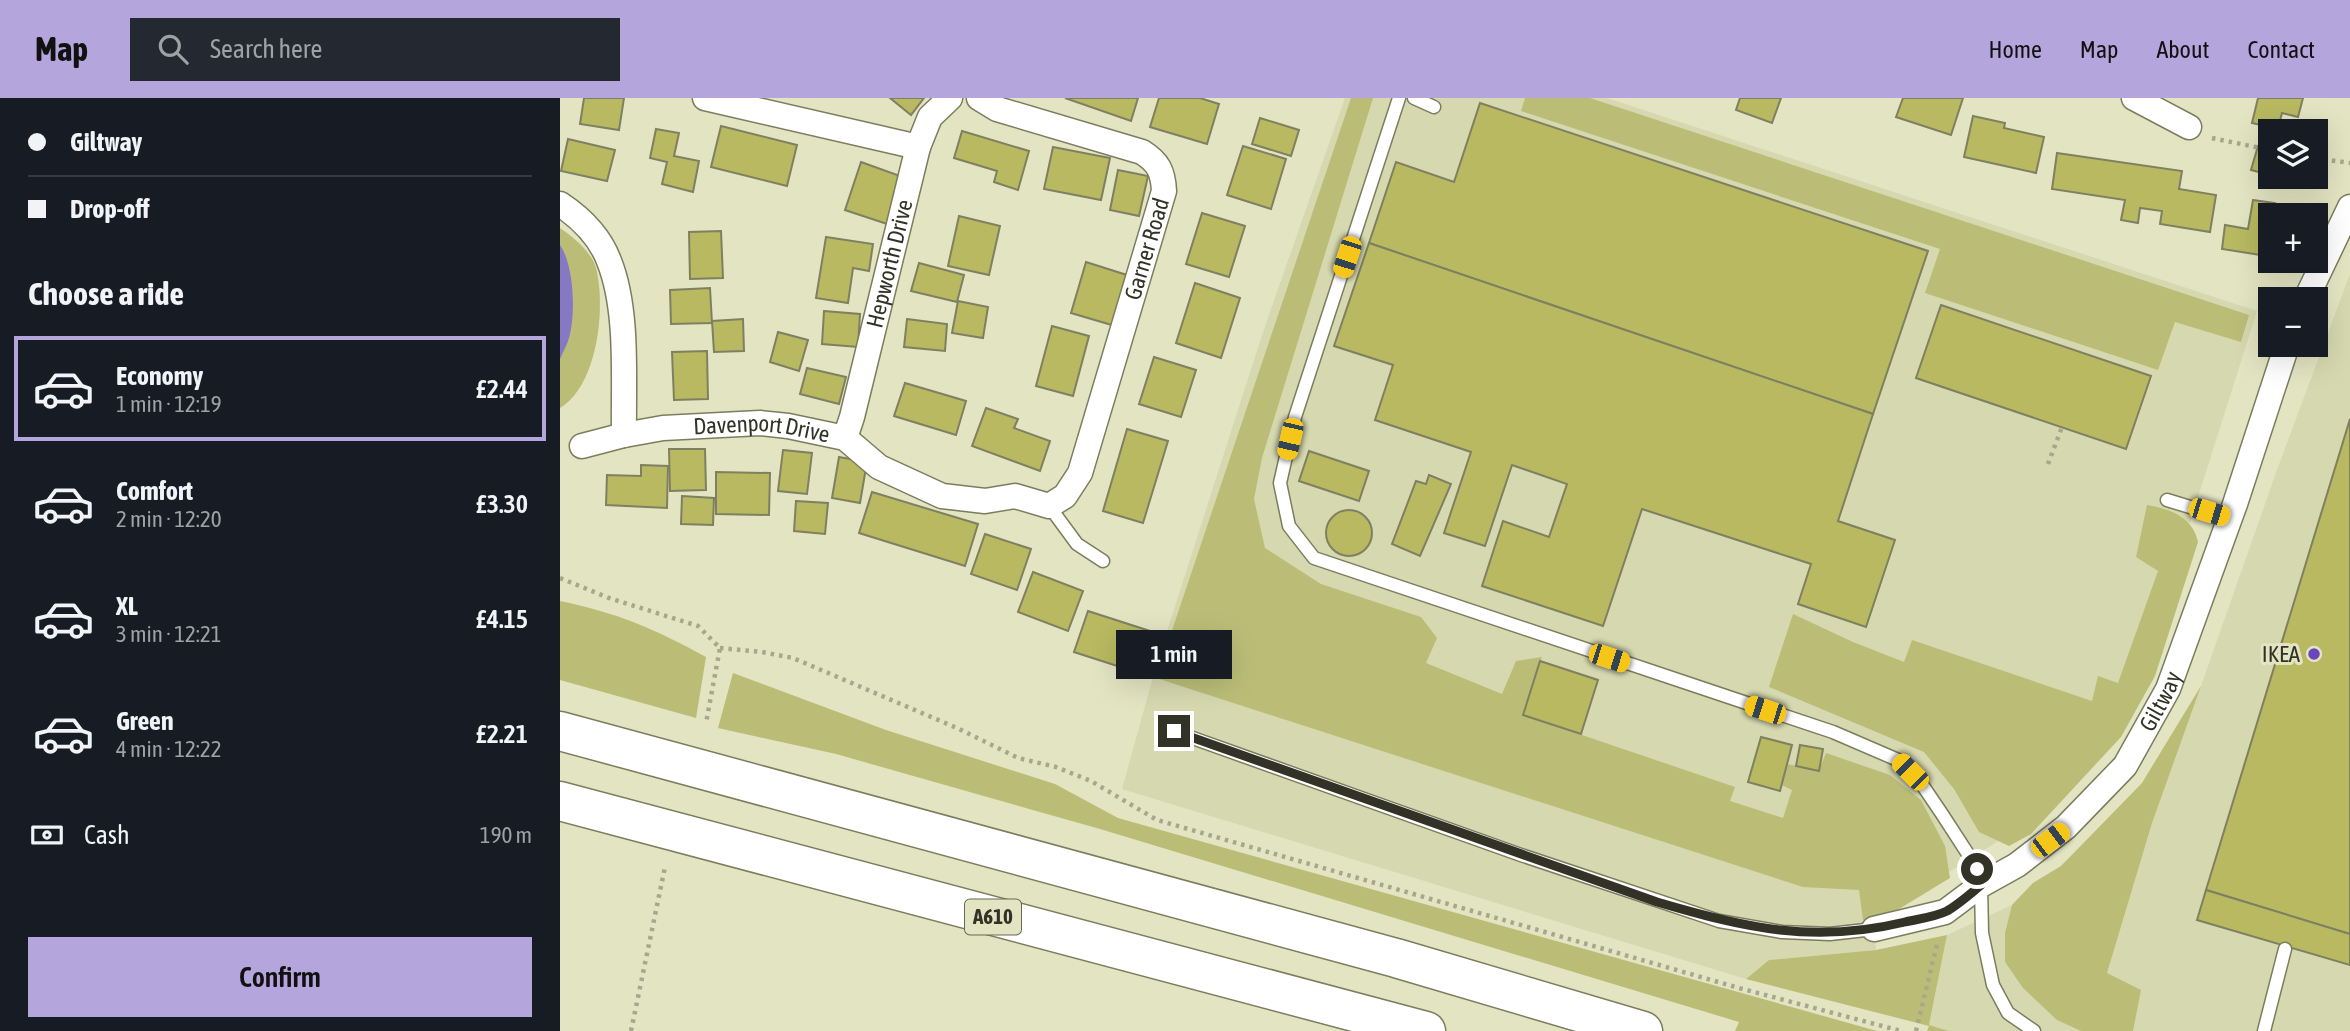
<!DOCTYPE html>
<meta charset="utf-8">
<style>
body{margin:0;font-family:"Asap Condensed",sans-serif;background:#242831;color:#f1f3f6;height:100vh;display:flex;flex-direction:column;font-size:26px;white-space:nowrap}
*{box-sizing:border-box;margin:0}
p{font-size:23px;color:#9ea1a6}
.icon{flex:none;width:38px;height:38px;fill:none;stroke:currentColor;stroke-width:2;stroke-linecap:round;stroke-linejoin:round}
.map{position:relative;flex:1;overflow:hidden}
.sheet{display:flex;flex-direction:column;background:#171b24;width:560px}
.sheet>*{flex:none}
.guide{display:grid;align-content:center;height:154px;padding:0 28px;background:#171b24}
.tools{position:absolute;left:1698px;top:21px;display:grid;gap:14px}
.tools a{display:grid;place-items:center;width:70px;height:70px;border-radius:0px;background:#171b24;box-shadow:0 7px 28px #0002;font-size:35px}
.end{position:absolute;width:32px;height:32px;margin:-16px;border:9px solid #323326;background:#fff;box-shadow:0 0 0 4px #fff}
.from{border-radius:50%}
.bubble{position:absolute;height:49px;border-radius:0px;background:#171b24;box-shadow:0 7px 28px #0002;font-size:23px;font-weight:600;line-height:49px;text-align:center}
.car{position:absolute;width:21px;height:42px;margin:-21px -10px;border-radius:9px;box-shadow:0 0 5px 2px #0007;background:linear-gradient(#f5c518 24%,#345 0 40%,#f5c518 0 76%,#345 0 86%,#f5c518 0)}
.guide b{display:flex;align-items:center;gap:24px;height:66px;font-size:26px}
.guide b+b{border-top:2px solid #363941}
.guide i{width:18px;height:18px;background:#f1f3f6}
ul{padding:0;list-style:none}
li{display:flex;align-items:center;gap:21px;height:105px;margin:0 14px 10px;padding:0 14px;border:4px solid transparent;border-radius:0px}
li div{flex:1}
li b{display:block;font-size:26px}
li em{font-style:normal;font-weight:600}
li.on{border-color:#b4a5dd}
li>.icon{width:63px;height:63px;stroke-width:1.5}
h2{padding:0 28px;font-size:32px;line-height:84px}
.pay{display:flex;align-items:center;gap:18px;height:77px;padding:0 28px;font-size:26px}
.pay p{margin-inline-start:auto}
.cta{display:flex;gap:14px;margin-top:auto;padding:14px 28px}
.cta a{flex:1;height:80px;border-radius:0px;background:#b4a5dd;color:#111;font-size:28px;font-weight:600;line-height:80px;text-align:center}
header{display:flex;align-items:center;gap:42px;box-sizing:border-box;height:98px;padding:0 35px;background:#b4a5dd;color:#111}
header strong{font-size:33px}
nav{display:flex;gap:38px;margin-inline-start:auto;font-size:24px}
.search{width:490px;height:63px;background:#242831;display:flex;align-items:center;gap:18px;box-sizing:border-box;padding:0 24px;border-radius:0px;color:#9ea1a6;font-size:26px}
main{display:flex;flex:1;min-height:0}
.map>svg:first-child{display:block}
.built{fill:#d6d8af}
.green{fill:#bbbd77}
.water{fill:#8778c3}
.building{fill:#b8b960;stroke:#7e8061;stroke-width:2}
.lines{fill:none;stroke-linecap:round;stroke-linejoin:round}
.service-casing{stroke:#7b7d5e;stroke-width:15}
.minor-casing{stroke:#7b7d5e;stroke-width:27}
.trunk-casing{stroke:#7b7d5e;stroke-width:41}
.path{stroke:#a6a78c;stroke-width:4.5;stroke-dasharray:3.5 5;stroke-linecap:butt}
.service{stroke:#fff;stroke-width:12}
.minor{stroke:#fff;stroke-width:24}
.trunk{stroke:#fff;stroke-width:38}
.route{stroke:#323326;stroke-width:9}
.poi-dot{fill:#6946be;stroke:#e3e4c2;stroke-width:2.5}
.labels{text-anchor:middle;stroke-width:6;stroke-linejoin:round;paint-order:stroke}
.shield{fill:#e3e4c2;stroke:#676855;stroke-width:2}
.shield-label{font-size:21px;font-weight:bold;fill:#323326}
.street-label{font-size:23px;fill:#323326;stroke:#e3e4c2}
.poi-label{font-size:23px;fill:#323326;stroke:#e3e4c2;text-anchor:end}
</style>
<header>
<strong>Map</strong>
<div class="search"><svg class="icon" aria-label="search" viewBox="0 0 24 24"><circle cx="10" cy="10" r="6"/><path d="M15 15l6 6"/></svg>Search here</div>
<nav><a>Home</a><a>Map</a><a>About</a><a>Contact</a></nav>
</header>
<main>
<section class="sheet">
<div class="guide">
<b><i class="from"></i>Giltway</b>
<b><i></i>Drop-off</b>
</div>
<h2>Choose a ride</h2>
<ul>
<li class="on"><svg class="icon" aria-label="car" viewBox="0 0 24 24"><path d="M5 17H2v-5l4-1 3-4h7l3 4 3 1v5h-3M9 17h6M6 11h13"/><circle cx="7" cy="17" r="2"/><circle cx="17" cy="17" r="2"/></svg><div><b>Economy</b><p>1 min · 12:19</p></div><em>£2.44</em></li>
<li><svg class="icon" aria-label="car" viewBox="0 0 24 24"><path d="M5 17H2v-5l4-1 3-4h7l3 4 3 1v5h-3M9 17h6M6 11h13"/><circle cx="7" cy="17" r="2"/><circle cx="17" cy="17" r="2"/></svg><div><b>Comfort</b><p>2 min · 12:20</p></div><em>£3.30</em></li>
<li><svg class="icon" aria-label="car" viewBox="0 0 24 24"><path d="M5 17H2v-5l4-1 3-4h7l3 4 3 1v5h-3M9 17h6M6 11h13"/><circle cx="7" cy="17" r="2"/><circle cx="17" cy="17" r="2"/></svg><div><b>XL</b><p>3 min · 12:21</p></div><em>£4.15</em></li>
<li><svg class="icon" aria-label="car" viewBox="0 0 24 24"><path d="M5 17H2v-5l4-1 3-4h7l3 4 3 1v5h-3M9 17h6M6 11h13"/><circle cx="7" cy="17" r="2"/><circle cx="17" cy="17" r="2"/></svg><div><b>Green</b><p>4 min · 12:22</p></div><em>£2.21</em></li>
</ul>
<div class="pay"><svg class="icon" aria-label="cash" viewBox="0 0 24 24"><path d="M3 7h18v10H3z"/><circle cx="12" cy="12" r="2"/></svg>Cash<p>190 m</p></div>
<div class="cta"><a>Confirm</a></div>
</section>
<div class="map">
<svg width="1790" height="933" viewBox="0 0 1790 933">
<rect width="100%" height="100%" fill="#e3e4c2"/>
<!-- built -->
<g class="built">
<polygon points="785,0 1047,0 1697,213 1579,585 1483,715 1384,777 1307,788 1316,852 1209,862 1186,881 562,691 593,579 596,579 599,558 703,234"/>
<polygon points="1790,176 1790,933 1389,933 1369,928 1387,837 1452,807 1473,785 1501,768 1535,736 1582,685 1641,588 1718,369"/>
</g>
<!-- green -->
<g class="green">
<polygon points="791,0 813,0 702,360 694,401 705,450 761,486 861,519 877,540 866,565 942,596 956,563 982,559 963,617 1175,689 1170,703 1223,720 1232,692 1222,687 1227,666 1259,672 1266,655 1330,677 1361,702 1385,748 1390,780 1339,811 1303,822 1299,792 1243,789 596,580"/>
<polygon points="965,0 1030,0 1689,217 1681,244 1615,224 1598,272 1365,195 1380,151 961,13"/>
<path d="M 0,130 C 13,139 31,153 36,170 C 46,209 38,287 0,310 Z"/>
<path d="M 1587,407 C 1610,411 1633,419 1638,444 L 1595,578 L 1561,639 L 1471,736 L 1449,748 L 1419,734 L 1394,691 L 1364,654 L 1209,589 L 1233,516 L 1293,544 L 1344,564 L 1352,542 L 1532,603 L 1538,578 L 1558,585 L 1598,473 L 1576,459 Z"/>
<path d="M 0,503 C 58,515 95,531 146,559 L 136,620 L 0,582 Z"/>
<polygon points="173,575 326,632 495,686 558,720 1317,933 1175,933 1179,924 540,731 276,656 158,630"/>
<polygon points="1641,588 1592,725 1547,875 1581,892 1573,933 1521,933 1497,922 1463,890 1445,864 1445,835 1452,807 1473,785 1501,768 1582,685"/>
<polygon points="1387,837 1369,927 1389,933 1367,933 1369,928 1186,881 1209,862 1316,852"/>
</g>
<!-- water -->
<path class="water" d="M 0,147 C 14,167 16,216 9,240 C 7,247 3,254 0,261 Z"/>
<!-- building -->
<g class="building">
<polygon points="24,0 64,0 59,32 20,26"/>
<polygon points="330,0 364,0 351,17"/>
<polygon points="505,0 578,0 571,23"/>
<polygon points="599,0 640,0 659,6 647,46 590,29"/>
<polygon points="1180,0 1221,0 1212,25 1176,12"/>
<polygon points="1343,0 1403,0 1391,37 1336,19"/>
<polygon points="1698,0 1743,0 1738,19 1722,15 1718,31 1692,25"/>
<polygon points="920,5 1368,153 1313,316 809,145 836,64 894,84"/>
<polygon points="1413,18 1445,25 1444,30 1484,39 1476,75 1404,59"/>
<polygon points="700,20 739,32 731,58 692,46"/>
<polygon points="161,28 237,47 227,88 151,69"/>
<polygon points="96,31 119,35 114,58 139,63 133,94 102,86 107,64 90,60"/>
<polygon points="402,33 469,53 458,92 434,84 437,73 394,60"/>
<polygon points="8,41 55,52 47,83 1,73"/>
<polygon points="683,48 726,61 711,111 667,97"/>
<polygon points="1698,48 1710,51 1710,77 1691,72"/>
<polygon points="493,49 550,60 541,102 484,91"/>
<polygon points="1497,55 1622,73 1619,91 1656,97 1650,134 1600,126 1602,113 1580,110 1578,125 1561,122 1565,102 1492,91"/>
<polygon points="301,64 343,79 327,126 285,112"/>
<polygon points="558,72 588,78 579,118 550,112"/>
<polygon points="1693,102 1715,105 1714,117 1710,117 1707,158 1662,151 1665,127 1688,131"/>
<polygon points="642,115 685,128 669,179 626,166"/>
<polygon points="399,118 440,128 429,177 388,168"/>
<polygon points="161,133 163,180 130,181 129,134"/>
<polygon points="266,139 313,146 309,173 293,170 288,205 256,200"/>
<polygon points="809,145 1313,316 1278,423 1335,442 1306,529 1238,506 1251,466 1082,411 1043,528 922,488 943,423 989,439 1007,386 952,367 925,448 884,435 911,354 815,322 833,267 774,248"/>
<polygon points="526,164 570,178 555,228 511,215"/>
<polygon points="359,165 404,177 397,204 351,193"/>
<polygon points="635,185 680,200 661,260 616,245"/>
<polygon points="150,190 152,225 111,226 110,192"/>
<polygon points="398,203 428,209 423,240 392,235"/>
<polygon points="1381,207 1591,278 1566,351 1356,280"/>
<polygon points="264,213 300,216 298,249 262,246"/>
<polygon points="183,221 184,253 154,254 152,223"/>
<polygon points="347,221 387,226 385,253 344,249"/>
<polygon points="492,228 529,238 513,298 476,288"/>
<polygon points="218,234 248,242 239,273 210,264"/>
<polygon points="147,253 148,301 114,302 112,254"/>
<polygon points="594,259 636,272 621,319 579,306"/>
<polygon points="247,270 286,279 279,306 240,296"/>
<polygon points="345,285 406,303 396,337 334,318"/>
<polygon points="426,310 458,321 454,330 490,343 480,373 412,348"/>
<polygon points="1790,321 1790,836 1646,792"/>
<polygon points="567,331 608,343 583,425 543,413"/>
<polygon points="109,351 145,351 146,392 110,393"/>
<polygon points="223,352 252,355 247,396 218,393"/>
<polygon points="749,353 809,373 799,403 739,383"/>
<polygon points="279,359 307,364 300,405 272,400"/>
<polygon points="81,367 108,368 107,410 46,407 47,377 81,378"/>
<polygon points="156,374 210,375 209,417 156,416"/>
<polygon points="869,377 891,386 860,458 832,446 856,383 866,386"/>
<polygon points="312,394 418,426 405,468 299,435"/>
<polygon points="122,398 154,400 153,427 121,426"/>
<polygon points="236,403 268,405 265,436 234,433"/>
<circle cx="789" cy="435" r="23"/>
<polygon points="425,436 471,451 457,492 411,476"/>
<polygon points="473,474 523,493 508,533 458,514"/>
<polygon points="528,513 596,535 582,576 514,554"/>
<polygon points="980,563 1038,582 1021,636 963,617"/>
<polygon points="1201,639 1232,647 1220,693 1188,684"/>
<polygon points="1240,647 1263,651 1259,673 1236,668"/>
<polygon points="1646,792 1790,836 1790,867 1637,822"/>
</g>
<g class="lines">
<!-- service casing -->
<g class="service-casing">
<g id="service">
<polyline points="839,0 735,319 720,385 729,428 754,460 1273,634 1338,662 1361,685 1382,716 1417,770 1421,787 1422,835 1433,887 1448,915 1474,933"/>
<polyline points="854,0 874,9"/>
<polyline points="1607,402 1669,421"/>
<polyline points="489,408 517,446 543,463"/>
<polyline points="613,633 961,757 1159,823 1222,834 1270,836 1314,831"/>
<polyline points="1704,933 1725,851"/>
</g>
</g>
<!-- minor casing -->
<g class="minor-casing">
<g id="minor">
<polyline points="145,0 358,49"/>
<polyline points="1574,0 1629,29"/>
<path d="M 0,106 C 21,120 40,139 49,163 C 69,213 63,283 64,337"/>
<polyline points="1746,201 1790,109"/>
<path id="s1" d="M 285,340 L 292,319 L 358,49 L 370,19 L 390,0"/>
<path id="s2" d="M 22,348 L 64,337 L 103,330 L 200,325 L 228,328 L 285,340 L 319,369 L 382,398 L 425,403 L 455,398 L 489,408 L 505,398 L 520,375 L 604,93 C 603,73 598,64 582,54 L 437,11 L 419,0"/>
<path id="s3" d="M 1314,831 L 1385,814 L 1421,787 L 1457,767 L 1506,729 L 1565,668 L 1608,591 L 1675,406 L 1727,247"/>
</g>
</g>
<!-- trunk casing -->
<g class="trunk-casing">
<g id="trunk">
<polyline points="0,633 836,860 1083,933"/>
<polyline points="0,703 866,933"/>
</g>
</g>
<!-- path -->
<g class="path">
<polyline points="1652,40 1710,52"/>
<polyline points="1755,60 1790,65"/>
<polyline points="1488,366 1502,329"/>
<polyline points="0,480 49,500 138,528 160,550 146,625"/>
<polyline points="160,550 202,554 233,560 397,630 458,660 496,669 531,683 597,722 1179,890 1341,933"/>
<polyline points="71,933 105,769"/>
<polyline points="1356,933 1378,842"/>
</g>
<!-- service -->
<use href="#service" class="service"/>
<!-- minor -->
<use href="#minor" class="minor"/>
<!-- trunk -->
<use href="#trunk" class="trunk"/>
</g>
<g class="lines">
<!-- route -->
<path class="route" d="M 614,633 L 1097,804 C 1185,830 1254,846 1345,824 C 1358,821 1375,819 1387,813 C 1399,806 1410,796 1421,787 L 1417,771"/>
</g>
<!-- markers -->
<circle class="poi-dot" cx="1754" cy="556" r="7"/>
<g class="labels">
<!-- shield labels -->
<rect class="shield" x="405" y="801.5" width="56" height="35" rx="5"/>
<g class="shield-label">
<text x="433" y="826">A610</text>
</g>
<!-- street labels -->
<g class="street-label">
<text dy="8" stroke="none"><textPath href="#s2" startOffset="770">Garner Road</textPath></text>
<text dy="8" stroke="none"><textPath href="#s1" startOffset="180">Hepworth Drive</textPath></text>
<text dy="8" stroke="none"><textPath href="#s2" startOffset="182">Davenport Drive</textPath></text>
<text dy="8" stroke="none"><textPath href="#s3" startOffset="380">Giltway</textPath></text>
</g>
<!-- poi labels -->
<g class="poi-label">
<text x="1740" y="564">IKEA</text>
</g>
</g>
</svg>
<div class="tools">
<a><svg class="icon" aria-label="layers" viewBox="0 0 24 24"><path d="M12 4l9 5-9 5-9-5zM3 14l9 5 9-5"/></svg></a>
<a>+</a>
<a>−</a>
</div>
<i class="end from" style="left:1417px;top:771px"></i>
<i class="end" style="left:614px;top:633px"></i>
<div class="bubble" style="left:556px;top:532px;width:116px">1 min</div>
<i class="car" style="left:787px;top:159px;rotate:198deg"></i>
<i class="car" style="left:730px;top:341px;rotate:193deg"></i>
<i class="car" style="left:1649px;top:414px;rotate:107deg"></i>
<i class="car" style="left:1049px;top:560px;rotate:108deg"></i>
<i class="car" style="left:1205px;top:612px;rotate:288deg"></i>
<i class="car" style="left:1350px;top:674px;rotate:315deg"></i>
<i class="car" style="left:1490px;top:742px;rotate:53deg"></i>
</div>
</main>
